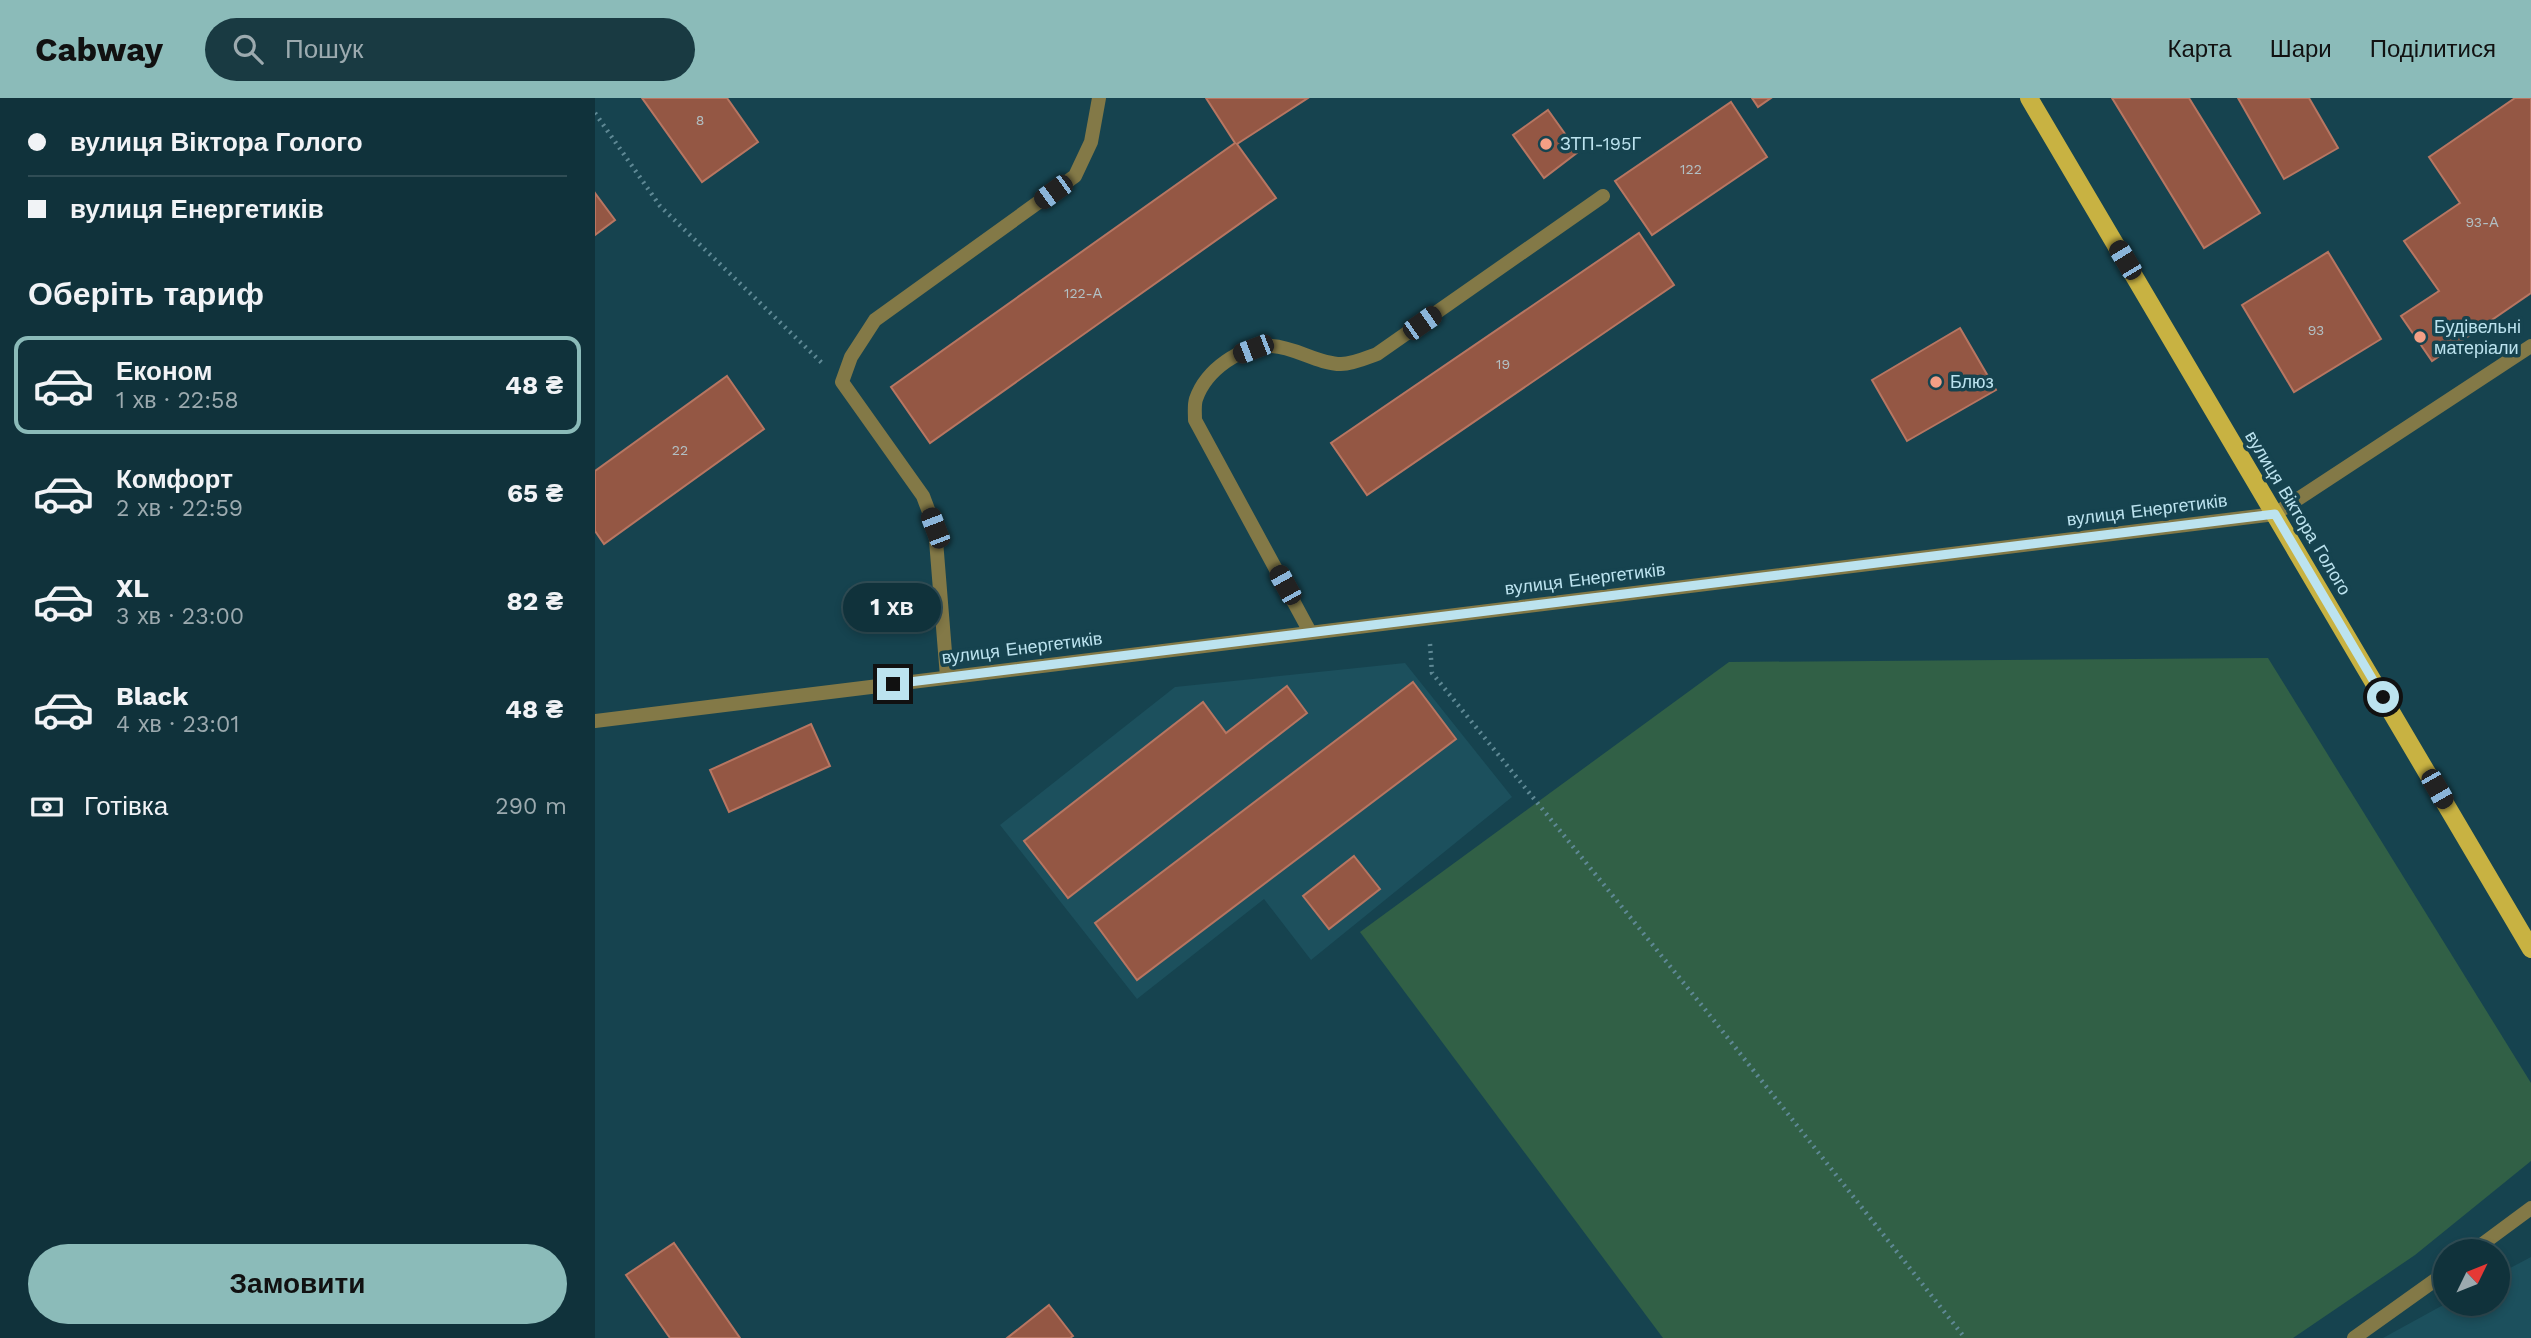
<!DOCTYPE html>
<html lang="uk">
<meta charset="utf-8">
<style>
body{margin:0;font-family:"Work Sans",sans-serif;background:#193a42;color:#f1f3f6;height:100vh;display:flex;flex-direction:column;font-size:26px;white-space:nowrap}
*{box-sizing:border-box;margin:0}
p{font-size:23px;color:#9caaaf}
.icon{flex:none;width:38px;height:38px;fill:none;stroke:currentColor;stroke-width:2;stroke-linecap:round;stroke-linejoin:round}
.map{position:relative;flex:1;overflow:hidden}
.details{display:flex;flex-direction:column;background:#10323b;width:595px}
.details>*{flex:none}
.banner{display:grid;align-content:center;height:154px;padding:0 28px;background:#10323b}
.needle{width:46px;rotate:47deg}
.fabs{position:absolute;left:1838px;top:1141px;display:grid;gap:14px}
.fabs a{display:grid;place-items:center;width:77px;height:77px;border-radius:50%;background:#10323b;box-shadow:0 4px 10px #0003,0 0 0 2px #304d55;font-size:35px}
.end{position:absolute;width:32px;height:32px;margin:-16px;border:9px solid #bce3ef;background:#111;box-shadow:0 0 0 4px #111}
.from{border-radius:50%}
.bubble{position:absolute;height:49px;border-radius:24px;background:#10323b;box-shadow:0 4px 10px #0003,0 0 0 2px #304d55;font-size:23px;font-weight:700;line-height:49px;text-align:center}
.car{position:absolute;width:21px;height:42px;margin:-21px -10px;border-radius:9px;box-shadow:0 0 5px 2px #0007;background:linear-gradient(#222 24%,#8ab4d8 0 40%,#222 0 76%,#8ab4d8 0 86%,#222 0)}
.banner b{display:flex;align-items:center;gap:24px;height:66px;font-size:26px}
.banner b+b{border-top:2px solid #304d55}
.banner i{width:18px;height:18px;background:#f1f3f6}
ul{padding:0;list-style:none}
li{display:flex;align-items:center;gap:21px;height:98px;margin:0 14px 10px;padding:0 14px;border:4px solid transparent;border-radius:14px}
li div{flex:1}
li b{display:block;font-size:26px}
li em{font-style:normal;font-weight:700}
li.selected{border-color:#8bbbb9}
li>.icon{width:63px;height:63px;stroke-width:1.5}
h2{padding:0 28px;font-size:32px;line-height:84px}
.pay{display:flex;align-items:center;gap:18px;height:77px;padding:0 28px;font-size:26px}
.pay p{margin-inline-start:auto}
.button{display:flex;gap:14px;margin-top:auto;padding:14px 28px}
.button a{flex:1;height:80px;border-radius:42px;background:#8bbbb9;color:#111;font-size:28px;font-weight:700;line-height:80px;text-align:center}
header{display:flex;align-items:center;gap:42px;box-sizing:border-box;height:98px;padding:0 35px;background:#8bbbb9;color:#111}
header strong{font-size:33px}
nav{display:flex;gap:38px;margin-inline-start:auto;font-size:24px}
.search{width:490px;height:63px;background:#193a42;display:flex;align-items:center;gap:18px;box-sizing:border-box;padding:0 24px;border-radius:38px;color:#9caaaf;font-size:26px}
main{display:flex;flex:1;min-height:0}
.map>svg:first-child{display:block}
.built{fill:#1c505d}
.green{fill:#316046}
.building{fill:#945744;stroke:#b77662;stroke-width:2}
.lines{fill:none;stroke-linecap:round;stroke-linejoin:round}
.path{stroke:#5f8995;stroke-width:4.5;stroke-dasharray:2 5;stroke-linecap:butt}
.service{stroke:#837947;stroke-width:14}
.tertiary{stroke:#837947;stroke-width:14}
.primary{stroke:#c8b242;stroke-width:18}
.route{stroke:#bce3ef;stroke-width:9}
.poi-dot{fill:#f39f85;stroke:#16434f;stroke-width:2.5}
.labels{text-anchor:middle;stroke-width:7;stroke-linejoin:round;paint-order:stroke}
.number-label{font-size:14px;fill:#b2c0c4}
.poi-label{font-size:18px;fill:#bce3ef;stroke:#16434f;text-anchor:start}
.street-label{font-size:18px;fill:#bce3ef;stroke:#16434f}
</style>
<header>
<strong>Cabway</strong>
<div class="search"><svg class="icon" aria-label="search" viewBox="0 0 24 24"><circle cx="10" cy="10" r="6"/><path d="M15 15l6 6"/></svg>Пошук</div>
<nav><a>Карта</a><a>Шари</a><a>Поділитися</a></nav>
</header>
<main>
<section class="details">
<div class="banner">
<b><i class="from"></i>вулиця Віктора Голого</b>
<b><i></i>вулиця Енергетиків</b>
</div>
<h2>Оберіть тариф</h2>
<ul>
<li class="selected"><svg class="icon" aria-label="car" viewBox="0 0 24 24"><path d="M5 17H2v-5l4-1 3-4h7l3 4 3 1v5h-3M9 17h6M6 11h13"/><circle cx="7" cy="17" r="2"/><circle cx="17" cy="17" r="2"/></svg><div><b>Економ</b><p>1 хв · 22:58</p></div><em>48 ₴</em></li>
<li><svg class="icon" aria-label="car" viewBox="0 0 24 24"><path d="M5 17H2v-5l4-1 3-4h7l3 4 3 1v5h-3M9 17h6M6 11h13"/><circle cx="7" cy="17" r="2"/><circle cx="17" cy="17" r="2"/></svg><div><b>Комфорт</b><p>2 хв · 22:59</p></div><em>65 ₴</em></li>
<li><svg class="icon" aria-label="car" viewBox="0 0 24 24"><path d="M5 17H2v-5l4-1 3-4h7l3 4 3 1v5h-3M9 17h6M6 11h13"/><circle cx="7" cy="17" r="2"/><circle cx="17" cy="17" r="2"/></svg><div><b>XL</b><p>3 хв · 23:00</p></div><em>82 ₴</em></li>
<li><svg class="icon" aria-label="car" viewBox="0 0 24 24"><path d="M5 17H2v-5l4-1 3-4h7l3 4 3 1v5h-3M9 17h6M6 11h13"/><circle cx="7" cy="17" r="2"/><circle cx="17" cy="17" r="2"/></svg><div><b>Black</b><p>4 хв · 23:01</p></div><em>48 ₴</em></li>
</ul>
<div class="pay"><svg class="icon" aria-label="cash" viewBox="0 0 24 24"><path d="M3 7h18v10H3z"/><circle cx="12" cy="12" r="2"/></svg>Готівка<p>290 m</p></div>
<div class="button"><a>Замовити</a></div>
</section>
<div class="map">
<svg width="1936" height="1240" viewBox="0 0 1936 1240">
<rect width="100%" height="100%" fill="#16434f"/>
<!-- built -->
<g class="built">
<polygon points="810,565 917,699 716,862 669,801 542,901 405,727 580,589"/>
<polygon points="1936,1159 1936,1240 1788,1240 1850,1206 1902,1206 1902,1177"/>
</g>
<!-- green -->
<polygon class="green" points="1673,560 1936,985 1936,1063 1820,1157 1698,1240 1068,1240 765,834 1134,564"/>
<!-- building -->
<g class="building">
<polygon points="47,0 132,0 163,44 107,84"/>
<polygon points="611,0 713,0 642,46 681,100 335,345 296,289 640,45"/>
<polygon points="1157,0 1176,0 1163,9"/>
<polygon points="1517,0 1594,0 1665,115 1609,150"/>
<polygon points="1643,0 1714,0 1743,50 1689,81"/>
<polygon points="1920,0 1936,0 1936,195 1837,263 1806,218 1844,193 1809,143 1865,105 1834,59"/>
<polygon points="1136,4 1172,59 1057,137 1020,83"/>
<polygon points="953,12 983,54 949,80 918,37"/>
<polygon points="0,95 20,122 0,137"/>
<polygon points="1044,135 1079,187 772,397 736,345"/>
<polygon points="1733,154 1786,241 1699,294 1647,207"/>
<polygon points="1365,230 1401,292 1312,343 1277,282"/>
<polygon points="132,278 169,331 9,446 0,433 0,373"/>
<polygon points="818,584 861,641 542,882 500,825"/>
<polygon points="692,588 712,615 473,800 429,743 608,604 631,635"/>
<polygon points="216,626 235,668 134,714 115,672"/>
<polygon points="759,758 785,791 734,831 708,798"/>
<polygon points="79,1145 145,1240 75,1240 31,1177"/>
<polygon points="454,1207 478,1238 475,1240 412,1240"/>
</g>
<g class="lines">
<!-- path -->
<g class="path">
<polyline points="0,15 65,108 227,265"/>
<polyline points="835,546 837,575 1117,920 1370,1240"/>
</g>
<!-- service -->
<g class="service">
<path d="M 715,534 L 600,322 C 600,315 599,307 601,301 C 611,272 646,247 677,248 C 700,249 723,266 746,266 C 758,266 771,260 782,256 L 1008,98"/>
<polyline points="352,579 340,430 328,398 247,284 256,259 280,222 480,78 496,44 504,0"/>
<polyline points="1878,1153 1936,1110"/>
<polyline points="1759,1240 1850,1175"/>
</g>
<!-- tertiary -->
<polyline class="tertiary" points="0,623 1680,416 1936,248"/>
<!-- primary -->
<polyline class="primary" points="1434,0 1936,851"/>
</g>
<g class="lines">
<!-- route -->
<polyline class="route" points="298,586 1680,416 1788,599"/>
</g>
<!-- markers -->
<g class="poi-dot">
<circle cx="951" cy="46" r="7"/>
<circle cx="1825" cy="239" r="7"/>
<circle cx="1341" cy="284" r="7"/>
</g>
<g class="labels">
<!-- number labels -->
<g class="number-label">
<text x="105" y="27">8</text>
<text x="1096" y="76">122</text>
<text x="1887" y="129">93-А</text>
<text x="488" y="200">122-А</text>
<text x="1721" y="237">93</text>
<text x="908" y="271">19</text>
<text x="85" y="357">22</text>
</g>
<!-- poi labels -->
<g class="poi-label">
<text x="965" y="52">ЗТП-195Г</text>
<text x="1839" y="235">Будівельні<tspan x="1839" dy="21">матеріали</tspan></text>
<text x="1355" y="290">Блюз</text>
</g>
<!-- street labels -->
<g class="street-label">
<text transform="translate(1552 412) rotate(-7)" y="6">вулиця Енергетиків</text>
<text transform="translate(1703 415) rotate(59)" y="6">вулиця Віктора Голого</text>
<text transform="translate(990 481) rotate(-7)" y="6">вулиця Енергетиків</text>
<text transform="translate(427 550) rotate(-7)" y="6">вулиця Енергетиків</text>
</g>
</g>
</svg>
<div class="fabs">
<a><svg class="needle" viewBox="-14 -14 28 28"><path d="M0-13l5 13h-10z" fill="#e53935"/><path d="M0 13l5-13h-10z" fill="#9caaaf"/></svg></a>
</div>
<i class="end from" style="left:1788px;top:599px"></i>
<i class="end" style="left:298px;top:586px"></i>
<div class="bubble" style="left:248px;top:485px;width:98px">1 хв</div>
<i class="car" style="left:458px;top:94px;rotate:234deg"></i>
<i class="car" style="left:1530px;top:162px;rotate:329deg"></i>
<i class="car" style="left:827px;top:225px;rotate:55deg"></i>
<i class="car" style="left:658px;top:251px;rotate:249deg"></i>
<i class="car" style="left:340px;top:430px;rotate:339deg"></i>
<i class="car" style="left:690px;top:487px;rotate:331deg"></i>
<i class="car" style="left:1842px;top:691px;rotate:150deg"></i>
</div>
</main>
